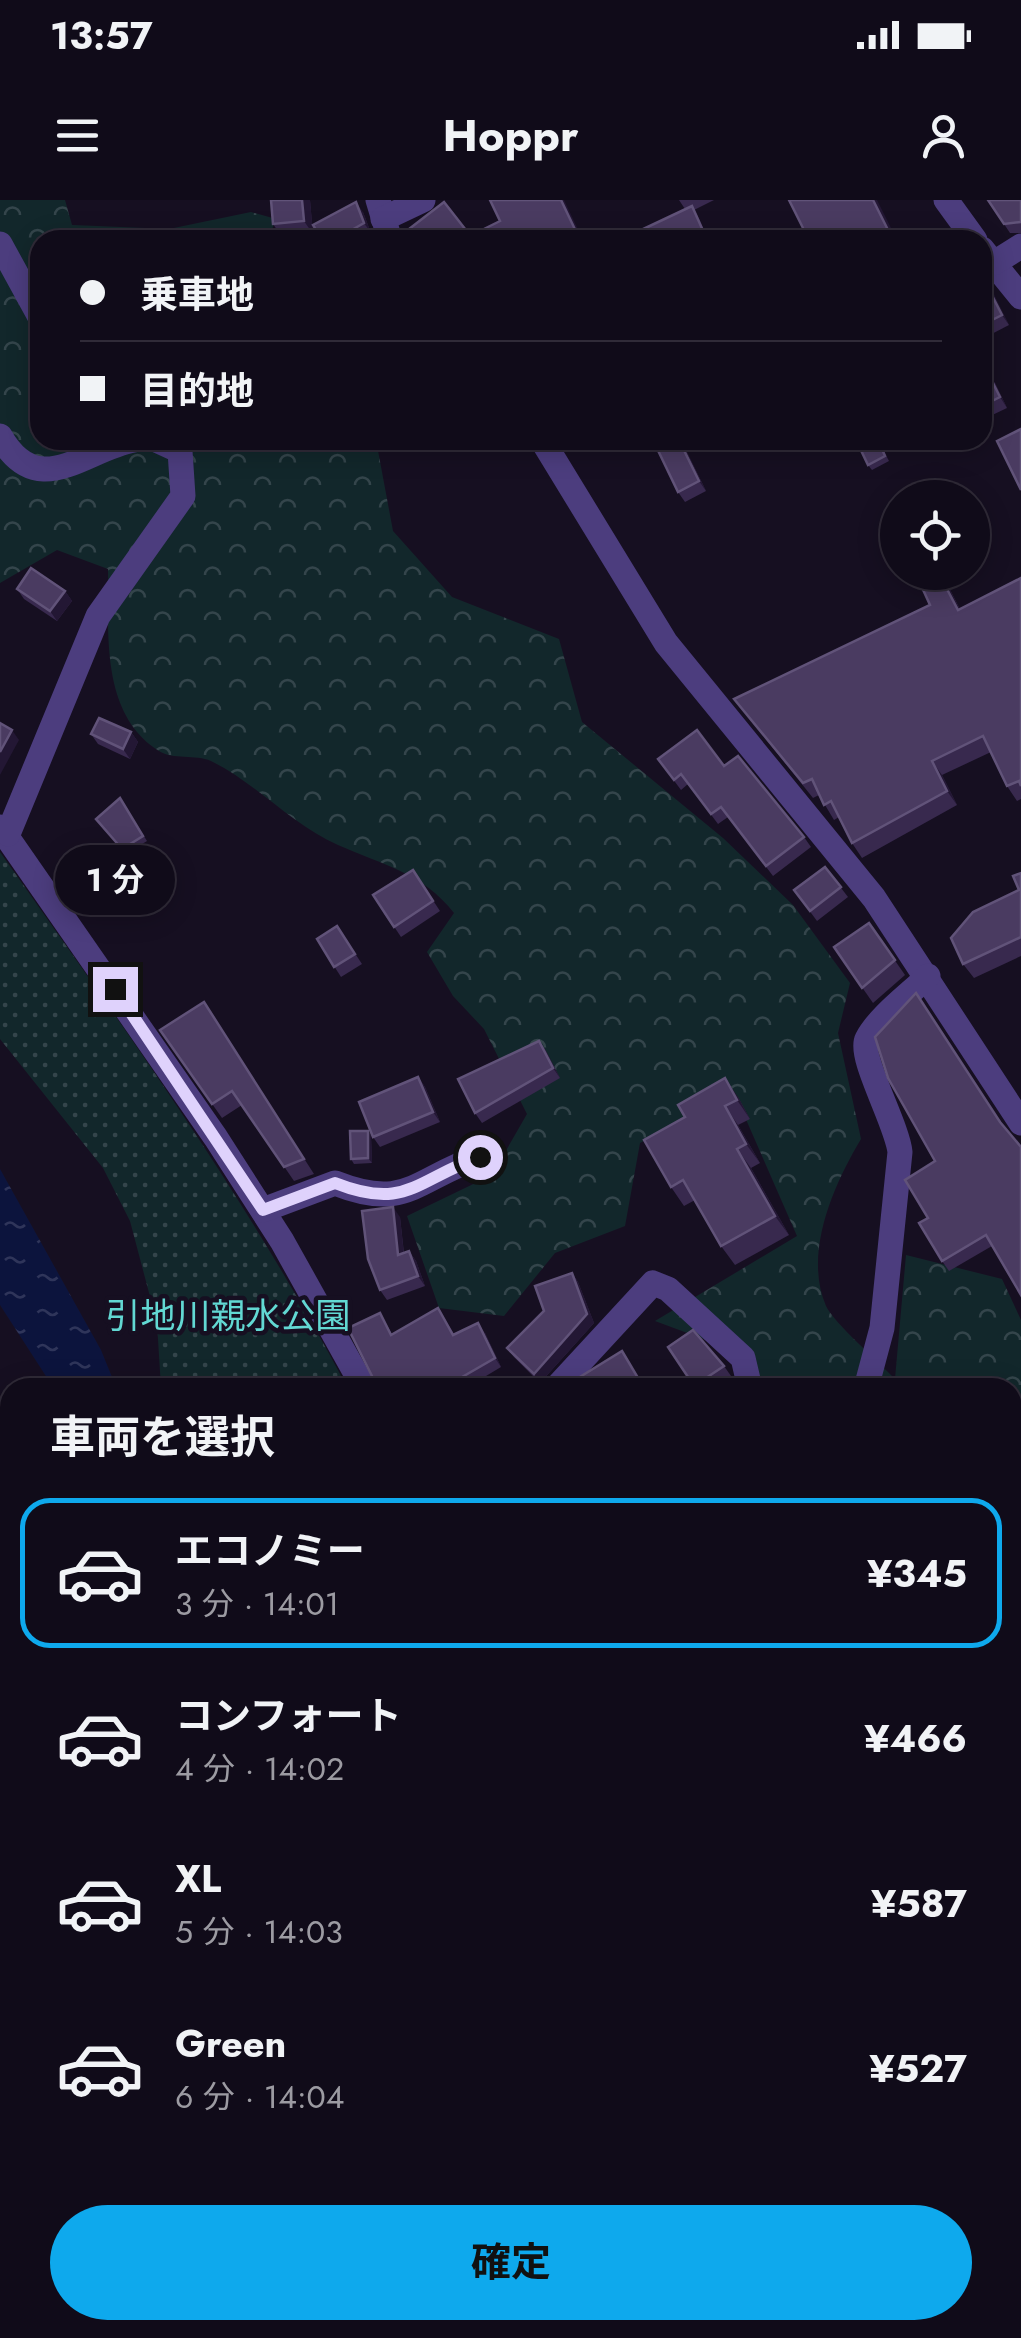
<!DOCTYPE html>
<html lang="ja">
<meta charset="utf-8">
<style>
body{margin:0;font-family:Jost,"Noto Sans JP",sans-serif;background:#191422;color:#f1f3f6;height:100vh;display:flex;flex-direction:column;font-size:38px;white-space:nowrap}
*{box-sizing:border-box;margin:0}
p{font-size:32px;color:#9c9ba2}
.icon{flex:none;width:55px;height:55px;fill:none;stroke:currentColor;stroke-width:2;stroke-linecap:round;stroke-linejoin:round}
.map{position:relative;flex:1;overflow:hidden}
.details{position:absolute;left:0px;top:1178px;width:1022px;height:962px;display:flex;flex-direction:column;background:#100b19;border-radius:30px 30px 0 0;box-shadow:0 5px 25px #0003,0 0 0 2px #302b38}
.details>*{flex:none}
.hud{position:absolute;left:30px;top:30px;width:962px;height:220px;border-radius:30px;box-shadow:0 5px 25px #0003,0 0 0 2px #302b38;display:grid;align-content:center;height:220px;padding:0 50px;background:#100b19}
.fabs{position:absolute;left:880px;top:280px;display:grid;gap:20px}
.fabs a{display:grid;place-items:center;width:110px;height:110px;border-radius:50%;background:#100b19;box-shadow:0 5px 25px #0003,0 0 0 2px #302b38;font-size:50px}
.end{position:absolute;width:45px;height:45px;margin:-22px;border:12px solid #dfd2fc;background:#111;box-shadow:0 0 0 5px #111}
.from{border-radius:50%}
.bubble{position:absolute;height:70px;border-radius:35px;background:#100b19;box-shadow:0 5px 25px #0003,0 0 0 2px #302b38;font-size:32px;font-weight:700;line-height:70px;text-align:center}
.hud b{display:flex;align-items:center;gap:35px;height:95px;font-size:38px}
.hud b+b{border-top:2px solid #302b38}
.hud i{width:25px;height:25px;background:#f1f3f6}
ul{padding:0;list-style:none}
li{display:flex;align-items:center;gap:30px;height:150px;margin:0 20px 15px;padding:0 30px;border:5px solid transparent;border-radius:30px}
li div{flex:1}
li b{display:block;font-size:38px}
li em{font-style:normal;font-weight:700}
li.active{border-color:#0ea9ed}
li>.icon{width:90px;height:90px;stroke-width:1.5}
h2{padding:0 50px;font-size:45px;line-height:120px}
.primary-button{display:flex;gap:20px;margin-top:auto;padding:20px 50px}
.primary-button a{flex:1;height:115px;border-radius:60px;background:#0ea9ed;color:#111;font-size:40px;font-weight:700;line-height:115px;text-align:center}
.status{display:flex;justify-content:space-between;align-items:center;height:70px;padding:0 50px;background:#100b19;direction:ltr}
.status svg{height:28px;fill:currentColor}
header{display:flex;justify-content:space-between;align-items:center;height:130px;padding:0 50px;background:#100b19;font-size:45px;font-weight:700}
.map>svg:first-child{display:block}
.grass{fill:url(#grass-dots)}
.forest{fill:url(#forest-crowns)}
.water{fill:url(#water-ripples)}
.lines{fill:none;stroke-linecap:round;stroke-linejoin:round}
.minor{stroke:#4c3d7e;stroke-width:25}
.wall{fill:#38294e}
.shaded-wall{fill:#231734}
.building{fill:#4a3b61;stroke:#615379;stroke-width:2.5}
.route{stroke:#dfd2fc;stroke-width:12}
.labels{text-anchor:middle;stroke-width:9;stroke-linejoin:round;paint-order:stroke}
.park-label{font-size:35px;fill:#62d8d3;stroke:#160f21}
</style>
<div class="status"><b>13:57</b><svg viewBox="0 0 49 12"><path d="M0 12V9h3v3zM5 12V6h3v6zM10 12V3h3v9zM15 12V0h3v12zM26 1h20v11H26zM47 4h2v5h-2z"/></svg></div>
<header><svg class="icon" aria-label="menu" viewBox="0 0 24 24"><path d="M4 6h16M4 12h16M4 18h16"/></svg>Hoppr<svg class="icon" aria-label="person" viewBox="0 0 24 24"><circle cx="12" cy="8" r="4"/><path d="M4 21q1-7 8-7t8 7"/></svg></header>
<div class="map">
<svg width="1021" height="2138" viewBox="0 0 1021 2138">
<defs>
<pattern id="grass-dots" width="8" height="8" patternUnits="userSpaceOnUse" patternTransform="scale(2.5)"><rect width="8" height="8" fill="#12272b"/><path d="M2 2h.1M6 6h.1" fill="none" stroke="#34454b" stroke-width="1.8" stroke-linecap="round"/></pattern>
<pattern id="forest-crowns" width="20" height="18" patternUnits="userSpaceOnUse" patternTransform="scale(2.5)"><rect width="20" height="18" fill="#12272b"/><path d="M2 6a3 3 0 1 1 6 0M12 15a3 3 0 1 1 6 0" fill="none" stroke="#34454b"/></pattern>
<pattern id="water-ripples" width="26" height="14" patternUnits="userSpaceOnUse" patternTransform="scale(2.5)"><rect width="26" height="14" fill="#0c143d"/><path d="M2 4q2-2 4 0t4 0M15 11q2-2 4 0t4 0" fill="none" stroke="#2f355a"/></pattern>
</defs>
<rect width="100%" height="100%" fill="#160f21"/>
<!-- grass -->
<g class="grass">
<path d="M 0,652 C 123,826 247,998 347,1187 L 161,1187 L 157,1123 L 130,1021 L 103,968 L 0,839 Z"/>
<polygon points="0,1205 10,1215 10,1732 0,1735 0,1642 7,1640 0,1605"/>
<polygon points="10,1850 10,2068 0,2021 0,1852"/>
<polygon points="23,2130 293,2130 296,2138 25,2138"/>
<polygon points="457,2130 721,2130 722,2138 461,2138"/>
</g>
<!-- forest -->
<g class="forest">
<path d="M 0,0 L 65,0 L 72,25 L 169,29 L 251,12 L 276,19 L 268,40 L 40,40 L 40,240 L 376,240 L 393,331 L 452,397 L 559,439 L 582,522 L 723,638 L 793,705 L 850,783 L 838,833 L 861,939 C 834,984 803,1053 826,1106 C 833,1122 880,1163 895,1179 L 906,1055 L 1002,1079 L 1021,1120 L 1021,1413 L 1012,1400 L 1012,1188 L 734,1187 L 744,1154 L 655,1121 L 797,1036 L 734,892 L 640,943 L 625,1026 L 555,1053 L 504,1116 L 439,1108 L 407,1016 L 492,975 L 527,914 L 484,829 L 453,796 L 427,752 L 454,713 C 423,673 383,665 338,645 C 292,625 256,583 211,561 C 196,554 173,560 159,551 C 99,513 109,430 108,369 L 57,350 L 0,383 Z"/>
<polygon points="1013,1708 1021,1712 1021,2138 741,2138 740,2130 1012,2130"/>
</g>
<!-- water -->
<g class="water">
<polygon points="0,969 101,1150 116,1187 53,1187 0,1105"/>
<polygon points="340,2130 423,2130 426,2138 343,2138"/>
</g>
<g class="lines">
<!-- minor -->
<g class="minor">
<polyline points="378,0 390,40"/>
<polyline points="946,0 975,40"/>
<polyline points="383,19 423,0"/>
<polyline points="0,44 40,117"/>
<polyline points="982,49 1021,97"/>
<polyline points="994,63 1021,46"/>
<path d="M 0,236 C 38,303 84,249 134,240"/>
<polyline points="542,240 666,443 874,698 1021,923"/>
<polyline points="0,627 216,938 282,1041 364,1188"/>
<polyline points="8,634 98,416 183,296 180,251 156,240"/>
<path d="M 263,1010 L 335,983 C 406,1011 414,980 479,957"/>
<polyline points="556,1188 653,1083 668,1089 743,1158 750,1188"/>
<path d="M 866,1188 L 882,1128 L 900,952 C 897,924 858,856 867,839 C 879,816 910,794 928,776"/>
<polyline points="1012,1347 1021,1339"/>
<polyline points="1012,1442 1021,1454"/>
<polyline points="0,1754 10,1752"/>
<polyline points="0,2101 7,2138"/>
</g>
</g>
<!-- wall -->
<g class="wall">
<polygon points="271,0 310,0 313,34 282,37 273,24"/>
<polygon points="679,0 714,0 694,10 709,40 620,40 685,9"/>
<polygon points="988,0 1021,0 1021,33 1010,33"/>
<polygon points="363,12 371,33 359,40 322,40"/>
<polygon points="982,75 1009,125 982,139"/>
<polygon points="982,176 995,183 1007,208 986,218 982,212"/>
<polygon points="653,240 681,240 706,291 685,302 678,292"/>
<polygon points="866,240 878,240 889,261 872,270 868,265"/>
<polygon points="915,372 941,372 960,409 1021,378 1021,599 1017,601 1007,586 991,552 942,575 957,605 862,658 852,643 839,617 834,620 819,595 813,598 734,499 930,405"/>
<polygon points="17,389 65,391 72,401 57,421 24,399"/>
<polygon points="131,532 138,542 130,559 98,544 91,534"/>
<polygon points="658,559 724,566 804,637 811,647 773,676 728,617 718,624 688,584 681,590"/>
<polygon points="120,598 147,641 126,654 96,619"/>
<polygon points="825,667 848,697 817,721 794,690"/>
<polygon points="413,670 440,711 401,737 373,695"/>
<polygon points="1021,673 1021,756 974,778 963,764 1019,690"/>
<polygon points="869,723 905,775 873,803 834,747"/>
<polygon points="337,726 362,764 341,777 317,739"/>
<polygon points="204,802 314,974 294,981 242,905 222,918 160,830"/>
<polygon points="539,841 546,851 560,878 482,923 475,913"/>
<polygon points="418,877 425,887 440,922 380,947 373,937"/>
<polygon points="738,897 750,919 738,925 760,963 751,968 789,1035 735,1065 721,1046 695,1000 684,1006 671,987 644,940"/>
<polygon points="368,931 371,936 372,963 354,964 351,959"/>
<polygon points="935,961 992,1046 949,1071 942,1061 928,1018"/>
<polygon points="400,1017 404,1053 409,1051 416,1061 425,1086 387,1100 380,1090"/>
<polygon points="572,1073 578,1082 594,1123 540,1183 514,1157 507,1148 544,1111"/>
<polygon points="438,1108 454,1134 485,1133 501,1167 466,1188 378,1188 380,1113 392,1134"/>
<polygon points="668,1147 724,1166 731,1176 713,1188 695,1188"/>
</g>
<!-- shaded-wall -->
<g class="shaded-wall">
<polygon points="302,0 310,0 313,34 304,21"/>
<polygon points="561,0 564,0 583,40 580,40"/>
<polygon points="873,0 877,0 897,40 893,40"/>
<polygon points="356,2 363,12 371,33 364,23"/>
<polygon points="692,6 698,16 709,40 704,33"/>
<polygon points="982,75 988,82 1009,125 1002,115"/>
<polygon points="988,173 995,183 1007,208 1000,197"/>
<polygon points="679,240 681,240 706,291 699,281"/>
<polygon points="938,372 941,372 968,425 958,410"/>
<polygon points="65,391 72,401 57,421 50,411"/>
<polygon points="12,530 19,540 0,575 0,552"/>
<polygon points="131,532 138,542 130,559 123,549"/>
<polygon points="932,561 942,575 957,605 947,591"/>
<polygon points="539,841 546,851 560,878 553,868"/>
<polygon points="418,877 425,887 440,922 433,912"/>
<polygon points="725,878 738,897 750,919 737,900"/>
<polygon points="725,906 738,925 760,963 746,944"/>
<polygon points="368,931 371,936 372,963 368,958"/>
<polygon points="737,949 751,968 789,1035 775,1016"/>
<polygon points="393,1007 400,1017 405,1065 398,1055"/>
<polygon points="409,1051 416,1061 425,1086 418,1076"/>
<polygon points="572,1073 578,1082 594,1123 540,1183 534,1174"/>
<polygon points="478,1123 485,1133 501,1167 495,1158"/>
</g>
<!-- building -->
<g class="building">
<polygon points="271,0 302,0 304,21 273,24"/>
<polygon points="490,0 561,0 580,40 475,40 472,35 500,21"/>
<polygon points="789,0 873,0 893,40 809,40"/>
<polygon points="988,0 1021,0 1021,22 1004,24"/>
<polygon points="356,2 364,23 334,40 322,40 313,25"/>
<polygon points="444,2 469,34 461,40 403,40 400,36"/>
<polygon points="692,6 704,33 690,40 620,40"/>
<polygon points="982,76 1002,115 982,125"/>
<polygon points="988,173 1000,197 982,206 982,176"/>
<polygon points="1021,229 1021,290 997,241"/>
<polygon points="653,240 679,240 699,281 678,292"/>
<polygon points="866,240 878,240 885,256 868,265 858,244"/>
<polygon points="898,312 898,337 888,317"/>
<polygon points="31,368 65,391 50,411 17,389"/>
<polygon points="915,372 938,372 958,410 1021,378 1021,586 1019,581 1007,586 983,536 932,561 947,591 852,643 831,601 824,605 812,579 803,583 734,499 930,405"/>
<polygon points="99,518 131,532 123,549 91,534"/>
<polygon points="0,523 12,530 0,552"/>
<polygon points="697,530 724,566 738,556 804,637 766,666 721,607 711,614 681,574 674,580 658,559"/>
<polygon points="120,598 143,636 122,649 96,619"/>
<polygon points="825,667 841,687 810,711 794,690"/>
<polygon points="413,670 433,701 394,727 373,695"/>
<polygon points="1021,673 1021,737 963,764 951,738 973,712 1019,690 1013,676"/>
<polygon points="869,723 895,760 862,788 834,747"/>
<polygon points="337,726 355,754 334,767 317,739"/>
<polygon points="916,793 1000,922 1021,947 1021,1095 986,1035 942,1061 919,1023 928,1018 905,980 935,961 888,878 875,837"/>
<polygon points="204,802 304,959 284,967 232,891 212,904 160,830"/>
<polygon points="539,841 553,868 475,913 458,879"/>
<polygon points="418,877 433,912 373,937 359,902"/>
<polygon points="725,878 737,900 725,906 746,944 737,949 775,1016 721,1046 683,980 671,987 644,940 685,917 678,905"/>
<polygon points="350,931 368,931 368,958 351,959"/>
<polygon points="393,1007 398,1055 409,1051 418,1076 380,1090 368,1059 362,1011"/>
<polygon points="572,1073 587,1114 534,1174 507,1148 544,1111 535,1086"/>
<polygon points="438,1108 453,1135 478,1123 495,1158 443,1188 378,1188 348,1128 380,1113 391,1135"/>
<polygon points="693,1130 724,1166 694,1186 668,1147"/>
<polygon points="622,1151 644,1188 562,1188"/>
</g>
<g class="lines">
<!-- route -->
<path class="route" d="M 115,789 L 263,1010 L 335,983 C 406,1011 415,980 480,957"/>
</g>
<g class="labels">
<!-- park labels -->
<g class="park-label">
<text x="228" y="1128">引地川親水公園</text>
</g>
</g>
</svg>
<div class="fabs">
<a><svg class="icon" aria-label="locate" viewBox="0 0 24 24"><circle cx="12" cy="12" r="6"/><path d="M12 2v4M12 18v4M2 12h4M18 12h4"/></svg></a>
</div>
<i class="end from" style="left:480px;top:957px"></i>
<i class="end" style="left:115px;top:789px"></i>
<div class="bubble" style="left:55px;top:645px;width:120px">1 分</div>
<div class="hud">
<b><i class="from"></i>乗車地</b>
<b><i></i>目的地</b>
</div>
<section class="details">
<h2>車両を選択</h2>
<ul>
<li class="active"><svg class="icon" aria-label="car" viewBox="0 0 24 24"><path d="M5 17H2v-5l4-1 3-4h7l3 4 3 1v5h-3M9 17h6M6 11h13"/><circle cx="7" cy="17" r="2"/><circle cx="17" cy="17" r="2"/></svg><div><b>エコノミー</b><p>3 分 · 14:01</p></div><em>¥345</em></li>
<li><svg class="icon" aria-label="car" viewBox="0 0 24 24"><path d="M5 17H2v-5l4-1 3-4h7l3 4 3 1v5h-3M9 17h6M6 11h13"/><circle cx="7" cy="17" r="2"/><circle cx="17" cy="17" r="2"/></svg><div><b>コンフォート</b><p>4 分 · 14:02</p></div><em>¥466</em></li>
<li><svg class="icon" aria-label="car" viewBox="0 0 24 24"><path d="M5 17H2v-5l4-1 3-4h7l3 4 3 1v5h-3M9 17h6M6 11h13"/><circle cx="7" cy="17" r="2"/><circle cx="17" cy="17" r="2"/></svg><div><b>XL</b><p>5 分 · 14:03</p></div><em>¥587</em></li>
<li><svg class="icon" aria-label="car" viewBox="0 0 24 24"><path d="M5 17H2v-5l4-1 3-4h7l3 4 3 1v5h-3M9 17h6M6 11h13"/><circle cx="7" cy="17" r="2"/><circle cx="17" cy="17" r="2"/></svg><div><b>Green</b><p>6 分 · 14:04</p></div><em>¥527</em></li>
</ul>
<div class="primary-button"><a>確定</a></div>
</section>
</div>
